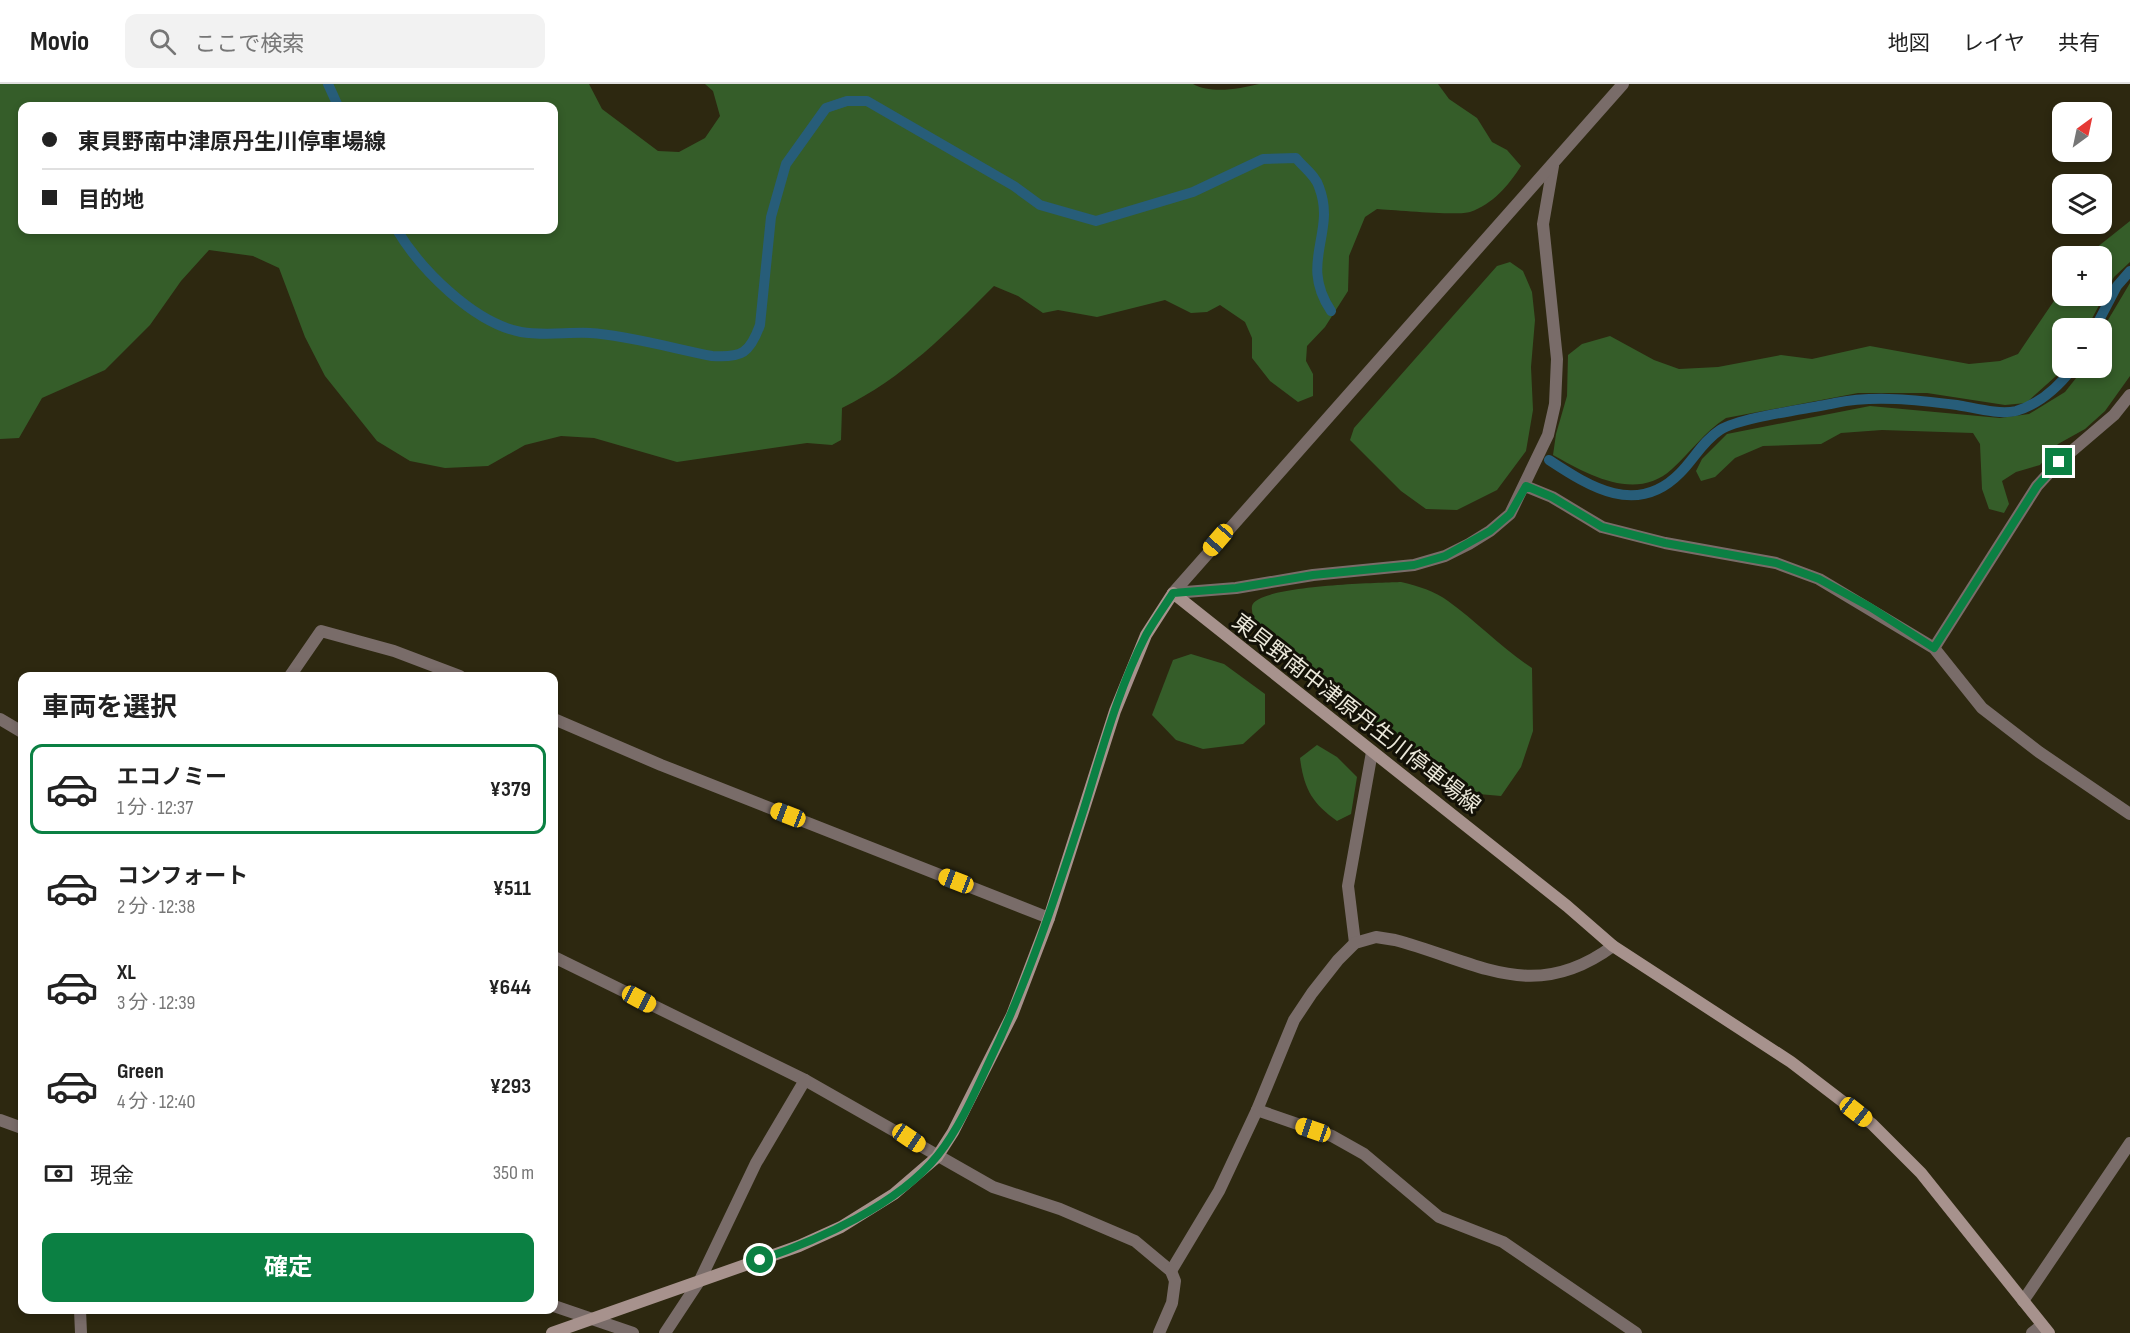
<!DOCTYPE html>
<html lang="ja">
<meta charset="utf-8">
<style>
body{margin:0;font-family:"Sofia Sans Condensed","Noto Sans JP",sans-serif;background:#f2f2f2;color:#222;height:100vh;display:flex;flex-direction:column;font-size:22px;white-space:nowrap}
*{box-sizing:border-box;margin:0}
p{font-size:20px;color:#767676}
.icon{flex:none;width:33px;height:33px;fill:none;stroke:currentColor;stroke-width:2;stroke-linecap:round;stroke-linejoin:round}
.map{position:relative;flex:1;overflow:hidden}
.sheet{position:absolute;left:18px;top:588px;width:540px;height:642px;display:flex;flex-direction:column;background:#fff;border-radius:12px;box-shadow:0 3px 9px #0003}
.sheet>*{flex:none}
.top-card{position:absolute;left:18px;top:18px;width:540px;height:132px;border-radius:12px;box-shadow:0 3px 9px #0003;display:grid;align-content:center;height:132px;padding:0 24px;background:#fff}
.needle{width:39px;rotate:33deg}
.buttons{position:absolute;left:2052px;top:18px;display:grid;gap:12px}
.buttons a{display:grid;place-items:center;width:60px;height:60px;border-radius:12px;background:#fff;box-shadow:0 3px 9px #0003;font-size:30px}
.end{position:absolute;width:27px;height:27px;margin:-14px;border:8px solid #0b8043;background:#fff;box-shadow:0 0 0 3px #fff}
.from{border-radius:50%}
.car{position:absolute;width:18px;height:36px;margin:-18px -9px;border-radius:8px;box-shadow:0 0 4px 2px #0007;background:linear-gradient(#f5c518 24%,#345 0 40%,#f5c518 0 76%,#345 0 86%,#f5c518 0)}
.top-card b{display:flex;align-items:center;gap:21px;height:57px;font-size:22px}
.top-card b+b{border-top:2px solid #e0e0e0}
.top-card i{width:15px;height:15px;background:#222}
ul{padding:0;list-style:none}
li{display:flex;align-items:center;gap:18px;height:90px;margin:0 12px 9px;padding:0 12px;border:3px solid transparent;border-radius:12px}
li div{flex:1}
li b{display:block;font-size:22px}
li em{font-style:normal;font-weight:700}
li.active{border-color:#0b8043}
li>.icon{width:54px;height:54px;stroke-width:1.5}
h2{padding:0 24px;font-size:27px;line-height:72px}
.pay{display:flex;align-items:center;gap:15px;height:66px;padding:0 24px;font-size:22px}
.pay p{margin-inline-start:auto}
.action{display:flex;gap:12px;margin-top:auto;padding:12px 24px}
.action a{flex:1;height:69px;border-radius:12px;background:#0b8043;color:#fff;font-size:24px;font-weight:700;line-height:69px;text-align:center}
header{display:flex;align-items:center;gap:36px;box-sizing:border-box;height:84px;padding:0 30px;background:#fff;border-bottom:2px solid #e0e0e0}
header strong{font-size:28px}
nav{display:flex;gap:33px;margin-inline-start:auto;font-size:21px}
.search{width:420px;height:54px;background:#f2f2f2;display:flex;align-items:center;gap:15px;box-sizing:border-box;padding:0 21px;border-radius:12px;color:#767676;font-size:22px}
.map>svg:first-child{display:block}
.green{fill:#355d29;fill-rule:evenodd}
.lines{fill:none;stroke-linecap:round;stroke-linejoin:round}
.stream{stroke:#275d79;stroke-width:10}
.service{stroke:#796c69;stroke-width:12}
.minor{stroke:#796c69;stroke-width:12}
.secondary{stroke:#a7928d;stroke-width:12}
.route{stroke:#0b8043;stroke-width:8}
.labels{text-anchor:middle;stroke-width:6;stroke-linejoin:round;paint-order:stroke}
.street-label{font-size:22px;fill:#ebe8da;stroke:#131107}
</style>
<header>
<strong>Movio</strong>
<div class="search"><svg class="icon" aria-label="search" viewBox="0 0 24 24"><circle cx="10" cy="10" r="6"/><path d="M15 15l6 6"/></svg>ここで検索</div>
<nav><a>地図</a><a>レイヤ</a><a>共有</a></nav>
</header>
<div class="map">
<svg width="2130" height="1249" viewBox="0 0 2130 1249">
<rect width="100%" height="100%" fill="#2d2810"/>
<!-- green -->
<g class="green">
<path d="M 0,0 L 589,0 L 602,25 L 658,67 L 679,68 L 705,54 L 720,32 L 713,7 L 705,0 L 1193,0 C 1211,10 1239,5 1259,0 L 1438,0 L 1449,15 L 1477,34 L 1492,58 L 1507,66 L 1521,82 C 1508,102 1493,120 1470,128 C 1459,132 1394,126 1377,125 L 1365,133 L 1349,172 L 1348,207 L 1325,243 L 1307,262 L 1306,277 L 1313,290 L 1313,312 L 1298,318 L 1270,297 L 1252,274 L 1252,254 L 1245,238 L 1220,221 L 1207,228 L 1191,229 L 1165,216 L 1097,233 L 1058,226 L 1043,229 L 1018,212 L 994,202 C 947,249 903,294 842,324 L 841,356 L 832,361 L 807,359 L 677,378 L 594,354 L 561,352 L 525,361 L 488,382 L 445,384 L 410,377 L 377,357 L 325,292 L 305,253 L 279,184 L 253,172 L 209,166 L 181,197 L 150,241 L 105,286 L 42,314 L 19,354 L 0,355 ZM 22,22 L 554,22 L 554,146 L 22,146 Z"/>
<path d="M 2130,137 L 2130,178 L 2114,193 L 2087,244 L 2062,244 L 2062,284 L 2065,284 L 2026,319 L 2005,321 L 1927,309 L 1858,309 L 1726,334 C 1704,348 1691,368 1672,385 C 1636,418 1589,391 1553,371 L 1556,350 L 1567,312 L 1568,271 L 1582,260 L 1610,252 L 1654,276 L 1679,285 L 1718,283 L 1781,271 L 1812,275 L 1870,262 L 1969,280 L 2000,277 L 2018,270 L 2062,205 L 2062,212 L 2102,212 L 2102,172 L 2086,172 Z"/>
<polygon points="1510,178 1523,187 1532,208 1535,236 1531,283 1533,326 1526,367 1497,406 1457,426 1426,425 1401,407 1350,356 1354,344 1497,182"/>
<polygon points="2130,199 2130,292 2105,327 2085,345 2058,360 2040,381 2016,388 2002,397 2009,420 2004,429 1989,425 1982,405 1980,360 1973,349 1882,346 1841,349 1821,360 1763,362 1735,374 1715,393 1701,397 1696,387 1702,375 1727,350 1870,322 2000,334 2029,330 2065,308 2084,284 2102,284 2102,246"/>
<path d="M 1401,498 C 1418,502 1435,507 1448,517 C 1477,538 1502,564 1532,584 L 1533,647 L 1521,683 L 1501,712 L 1467,709 L 1268,556 C 1262,547 1250,533 1252,522 C 1257,501 1379,499 1401,498 Z"/>
<polygon points="1191,570 1224,580 1265,610 1265,640 1243,660 1203,665 1176,656 1152,631 1173,576"/>
<path d="M 1317,661 L 1337,673 L 1357,693 L 1351,730 L 1337,737 C 1312,719 1304,705 1300,674 Z"/>
</g>
<g class="lines">
<!-- stream -->
<g class="stream">
<polyline points="328,0 338,22"/>
<path d="M 397,146 C 421,186 474,239 521,248 C 544,252 568,248 590,249 C 626,251 676,265 712,272 C 742,274 750,269 760,241 L 771,133 L 786,80 L 826,24 L 847,17 L 867,17 L 1014,102 L 1040,121 L 1096,137 L 1193,108 L 1263,75 L 1296,74 C 1303,83 1316,92 1319,103 C 1337,149 1298,178 1331,227"/>
<polyline points="2095,244 2117,202 2130,187"/>
<path d="M 1549,376 C 1590,403 1637,433 1680,389 C 1694,375 1703,357 1720,346 C 1741,333 1808,325 1835,319 C 1874,311 1918,316 1957,321 C 1975,324 1999,331 2016,327 C 2040,320 2059,302 2073,284"/>
</g>
<!-- service -->
<polyline class="service" points="1355,859 1348,802 1372,668"/>
<!-- minor -->
<g class="minor">
<polyline points="1525,402 1552,413 1602,443 1665,459 1776,479 1819,495 1934,564 1982,624 2039,668 2130,730"/>
<polyline points="1173,509 1236,504 1313,491 1414,481 1445,472 1469,460 1490,447 1510,430 1548,351 1555,320 1557,275 1543,140 1553,82"/>
<polyline points="1173,509 1623,0"/>
<polyline points="1934,564 2037,402 2059,378 2114,331 2130,311"/>
<polyline points="290,592 321,547 394,567 460,592"/>
<polyline points="0,635 22,648"/>
<polyline points="554,635 661,681 1049,834"/>
<polyline points="554,873 805,996 993,1103 1060,1125 1135,1157 1171,1187 1175,1197 1172,1219 1159,1249"/>
<polyline points="1257,1026 1332,1052 1364,1070 1439,1133 1503,1158 1636,1249"/>
<polyline points="0,1036 22,1044"/>
<path d="M 1171,1187 L 1219,1107 L 1257,1026 L 1294,936 L 1312,909 L 1338,876 L 1355,859 L 1376,853 L 1395,856 C 1478,878 1533,921 1613,862"/>
<polyline points="2023,1217 2130,1059"/>
<polyline points="554,1222 633,1249"/>
<polyline points="80,1226 81,1249"/>
<polyline points="665,1249 700,1196 756,1079 805,996"/>
<polyline points="2032,1249 2042,1241"/>
</g>
<!-- secondary -->
<polyline class="secondary" points="552,1249 799,1162 841,1143 894,1110 937,1073 953,1048 1012,931 1049,834 1115,627 1146,551 1173,509 1567,822 1613,862 1791,978 1872,1040 1921,1089 2049,1249"/>
</g>
<g class="lines">
<!-- route -->
<path class="route" d="M 760,1176 C 818,1156 898,1121 938,1071 C 960,1043 975,1008 990,976 C 1028,897 1055,814 1082,731 C 1101,671 1117,607 1146,551 C 1154,537 1164,523 1173,509 L 1236,504 L 1313,491 L 1414,481 L 1445,472 L 1490,447 L 1510,430 L 1526,402 L 1552,413 L 1602,443 L 1665,459 L 1776,479 L 1819,495 L 1870,523 L 1934,564 L 2037,402 L 2059,378"/>
</g>
<g class="labels">
<!-- street labels -->
<g class="street-label">
<text transform="translate(1357 629) rotate(38)" y="8">東貝野南中津原丹生川停車場線</text>
</g>
</g>
</svg>
<div class="buttons">
<a><svg class="needle" viewBox="-14 -14 28 28"><path d="M0-13l5 13h-10z" fill="#e53935"/><path d="M0 13l5-13h-10z" fill="#767676"/></svg></a>
<a><svg class="icon" aria-label="layers" viewBox="0 0 24 24"><path d="M12 4l9 5-9 5-9-5zM3 14l9 5 9-5"/></svg></a>
<a>+</a>
<a>−</a>
</div>
<i class="end from" style="left:760px;top:1176px"></i>
<i class="end" style="left:2059px;top:378px"></i>
<i class="car" style="left:1218px;top:456px;rotate:221deg"></i>
<i class="car" style="left:788px;top:731px;rotate:291deg"></i>
<i class="car" style="left:956px;top:797px;rotate:291deg"></i>
<i class="car" style="left:639px;top:915px;rotate:118deg"></i>
<i class="car" style="left:1856px;top:1028px;rotate:128deg"></i>
<i class="car" style="left:1313px;top:1046px;rotate:289deg"></i>
<i class="car" style="left:909px;top:1054px;rotate:124deg"></i>
<div class="top-card">
<b><i class="from"></i>東貝野南中津原丹生川停車場線</b>
<b><i></i>目的地</b>
</div>
<section class="sheet">
<h2>車両を選択</h2>
<ul>
<li class="active"><svg class="icon" aria-label="car" viewBox="0 0 24 24"><path d="M5 17H2v-5l4-1 3-4h7l3 4 3 1v5h-3M9 17h6M6 11h13"/><circle cx="7" cy="17" r="2"/><circle cx="17" cy="17" r="2"/></svg><div><b>エコノミー</b><p>1 分 · 12:37</p></div><em>¥379</em></li>
<li><svg class="icon" aria-label="car" viewBox="0 0 24 24"><path d="M5 17H2v-5l4-1 3-4h7l3 4 3 1v5h-3M9 17h6M6 11h13"/><circle cx="7" cy="17" r="2"/><circle cx="17" cy="17" r="2"/></svg><div><b>コンフォート</b><p>2 分 · 12:38</p></div><em>¥511</em></li>
<li><svg class="icon" aria-label="car" viewBox="0 0 24 24"><path d="M5 17H2v-5l4-1 3-4h7l3 4 3 1v5h-3M9 17h6M6 11h13"/><circle cx="7" cy="17" r="2"/><circle cx="17" cy="17" r="2"/></svg><div><b>XL</b><p>3 分 · 12:39</p></div><em>¥644</em></li>
<li><svg class="icon" aria-label="car" viewBox="0 0 24 24"><path d="M5 17H2v-5l4-1 3-4h7l3 4 3 1v5h-3M9 17h6M6 11h13"/><circle cx="7" cy="17" r="2"/><circle cx="17" cy="17" r="2"/></svg><div><b>Green</b><p>4 分 · 12:40</p></div><em>¥293</em></li>
</ul>
<div class="pay"><svg class="icon" aria-label="cash" viewBox="0 0 24 24"><path d="M3 7h18v10H3z"/><circle cx="12" cy="12" r="2"/></svg>現金<p>350 m</p></div>
<div class="action"><a>確定</a></div>
</section>
</div>
